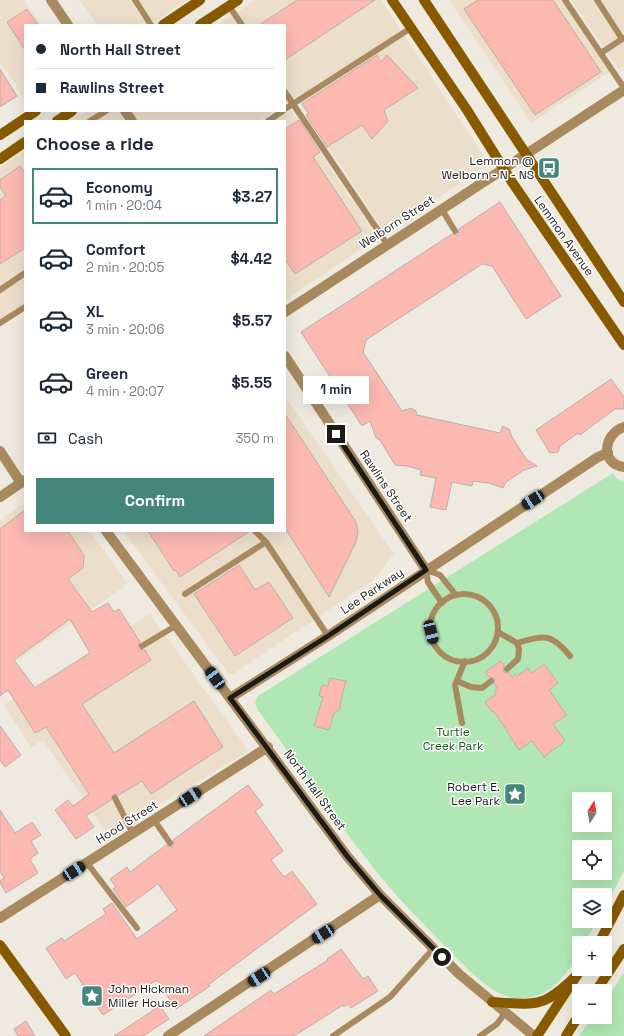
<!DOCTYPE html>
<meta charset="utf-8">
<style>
body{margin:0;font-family:"Space Grotesk",sans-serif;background:#f2f2f3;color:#1f2937;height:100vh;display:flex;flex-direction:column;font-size:15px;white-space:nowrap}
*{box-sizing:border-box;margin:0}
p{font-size:13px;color:#747a83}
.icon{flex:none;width:22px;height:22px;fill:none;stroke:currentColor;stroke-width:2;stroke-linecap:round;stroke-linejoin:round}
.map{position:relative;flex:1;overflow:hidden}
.sheet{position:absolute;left:24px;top:120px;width:262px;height:412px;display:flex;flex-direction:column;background:#fff;border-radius:0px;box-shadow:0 4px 16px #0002}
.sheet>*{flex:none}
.banner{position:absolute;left:24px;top:24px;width:262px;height:88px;border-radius:0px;box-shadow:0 4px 16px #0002;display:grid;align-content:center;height:88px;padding:0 12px;background:#fff}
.needle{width:26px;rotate:11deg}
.buttons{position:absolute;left:572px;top:792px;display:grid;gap:8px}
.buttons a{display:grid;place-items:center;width:40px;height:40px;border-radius:0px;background:#fff;box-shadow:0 4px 16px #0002;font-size:20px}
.end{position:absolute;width:18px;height:18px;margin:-9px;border:5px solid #1c1b17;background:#fff;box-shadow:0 0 0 2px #fff}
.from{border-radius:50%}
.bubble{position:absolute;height:28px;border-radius:0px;background:#fff;box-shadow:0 4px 16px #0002;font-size:13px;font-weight:700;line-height:28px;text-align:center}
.car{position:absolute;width:12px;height:24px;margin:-12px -6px;border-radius:5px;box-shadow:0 0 3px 1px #0007;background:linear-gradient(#222 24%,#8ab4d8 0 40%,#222 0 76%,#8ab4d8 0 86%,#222 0)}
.banner b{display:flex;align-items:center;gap:14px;height:38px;font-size:15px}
.banner b+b{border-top:1px solid #e0e1e3}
.banner i{width:10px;height:10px;background:#1f2937}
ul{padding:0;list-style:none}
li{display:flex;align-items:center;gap:12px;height:56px;margin:0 8px 6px;padding:0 4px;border:2px solid transparent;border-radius:0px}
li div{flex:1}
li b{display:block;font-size:15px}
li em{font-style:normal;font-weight:700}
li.current{border-color:#44877a}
li>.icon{width:36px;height:36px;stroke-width:1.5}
h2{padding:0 12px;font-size:18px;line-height:48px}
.pay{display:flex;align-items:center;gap:10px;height:44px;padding:0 12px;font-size:15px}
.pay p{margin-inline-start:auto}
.action{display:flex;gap:8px;margin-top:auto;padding:8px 12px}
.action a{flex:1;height:46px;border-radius:0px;background:#44877a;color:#fff;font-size:16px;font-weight:700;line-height:46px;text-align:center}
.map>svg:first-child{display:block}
.commercial{fill:#ebdecb}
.green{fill:#b1e7b5;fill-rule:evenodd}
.building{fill:#fbb9b1;stroke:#bbafad;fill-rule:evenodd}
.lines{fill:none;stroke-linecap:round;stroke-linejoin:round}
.service{stroke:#a88a5e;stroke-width:6}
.minor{stroke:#a88a5e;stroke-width:10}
.tertiary{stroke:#a88a5e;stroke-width:10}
.secondary{stroke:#875a00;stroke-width:10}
.route{stroke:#1c1b17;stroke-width:5}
.labels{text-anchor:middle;stroke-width:3;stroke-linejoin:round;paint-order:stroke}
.poi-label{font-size:12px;fill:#1c1b17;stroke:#fff;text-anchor:end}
.street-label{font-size:12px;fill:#1c1b17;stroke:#fff}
.park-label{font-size:12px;fill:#155321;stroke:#fff}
</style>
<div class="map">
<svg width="624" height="1036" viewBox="0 0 624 1036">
<rect width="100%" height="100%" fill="#eeeae0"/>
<!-- commercial -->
<g class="commercial">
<polygon points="0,0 24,0 41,25 25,25 25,99 0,62"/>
<polygon points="79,0 187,0 149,25 98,25"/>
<polygon points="256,0 381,0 489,164 385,233 296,97 285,104 285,25 217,25"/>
<polygon points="449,0 561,0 609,72 531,123"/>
<polygon points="571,0 624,0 624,66 619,70"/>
<polygon points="291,110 378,238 285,300 285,121 275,121"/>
<polygon points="86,111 274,111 259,121 71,121"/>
<polygon points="25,151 25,304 0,320 0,167"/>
<polygon points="285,396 394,554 373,580 233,674 229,674 123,531 285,531"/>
<polygon points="25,503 25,531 89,531 128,584 20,658 0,630 0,520"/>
<polygon points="150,614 247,749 246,753 117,829 104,829 43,740 31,747 4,705"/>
</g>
<!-- green -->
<g class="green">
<path d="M 613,473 L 617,479 L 624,481 L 624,871 L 605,908 L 605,895 L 579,895 L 579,921 L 597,921 L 584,943 L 579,943 C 579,958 565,976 554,986 C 540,998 520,1002 503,995 C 482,986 453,955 437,938 C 415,915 392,892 372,866 C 332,816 296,762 258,710 C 255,704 254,702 258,696 ZM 579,799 L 605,799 L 605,825 L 579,825 ZM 579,847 L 605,847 L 605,873 L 579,873 Z"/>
<polygon points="624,973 624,1036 579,1036 593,1017 605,1017 605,1001"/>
</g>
<!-- building -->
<g class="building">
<polygon points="297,0 375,0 285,60 285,25 259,25"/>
<polygon points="478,0 553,0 601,72 535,115 464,9"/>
<polygon points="27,9 38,25 25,25 25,50 7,22"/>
<polygon points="377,55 381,62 387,55 418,88 384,110 388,121 372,139 362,125 327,147 306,115 309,114 302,104"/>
<polygon points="0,69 17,96 0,107"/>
<polygon points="299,120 320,152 313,157 362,231 295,274 285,259 285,129"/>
<polygon points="20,166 25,173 25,248 0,264 0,200 6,196 0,187 0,180"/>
<polygon points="500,202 561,296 526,319 492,266 482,264 366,340 363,352 402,411 411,408 416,411 417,415 500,433 503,426 510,430 511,435 526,459 537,466 524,470 506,482 503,488 489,483 473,481 472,486 452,482 446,510 430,507 436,478 420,475 421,470 407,466 395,465 380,440 376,438 370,421 362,426 301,332 452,234 458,235 459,229"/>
<polygon points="611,379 624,397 624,409 615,409 580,435 578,433 560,446 558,452 550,453 536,430"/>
<polygon points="285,414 356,522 358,532 356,542 329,597 285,528"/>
<path d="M 25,510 L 25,531 L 68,531 L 84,555 L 83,568 L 68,579 L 92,612 L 108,603 L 114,612 L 119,609 L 140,642 L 138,646 L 138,649 L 145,650 L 151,660 L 82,704 L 114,753 L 194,701 L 223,747 L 151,794 L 142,781 L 119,795 L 113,794 L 111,800 L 86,816 L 94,827 L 76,839 L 55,810 L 68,800 L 73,806 L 89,794 L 46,727 L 35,733 L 8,690 L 0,696 L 0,529 ZM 70,619 L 90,653 L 35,688 L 14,660 Z"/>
<polygon points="148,531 250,531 180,577 176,570 174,571"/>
<polygon points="239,565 255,590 269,582 293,618 235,656 194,594"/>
<polygon points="501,661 504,665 503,672 510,673 512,677 515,674 517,676 528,668 532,673 544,664 558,683 549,690 567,715 553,724 565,741 544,757 532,741 519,750 494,711 492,712 485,702 496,694 494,691 497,688 494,684 495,679 489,677 485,672"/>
<polygon points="330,678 346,681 341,700 340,709 334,713 329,730 314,726 323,697 319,696 322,685 328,686"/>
<polygon points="0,726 21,755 5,767 0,760"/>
<polygon points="248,785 263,805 255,811 283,851 271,860 284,877 292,871 317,904 208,985 210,986 176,1009 157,980 103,1015 75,973 66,979 46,948 62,938 64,941 106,914 103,909 112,903 137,939 177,910 158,884 126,907 113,889 116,887 110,879 127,867 130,872 166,845 172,847 174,843 173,840"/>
<polygon points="0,810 15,833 32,822 41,835 31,841 38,853 30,859 38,873 6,893 0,883 0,881 4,878 0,871"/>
<polygon points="341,949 363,979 368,976 378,991 351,1008 348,1004 344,1007 343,1005 294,1036 204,1036 271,990 274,994 328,960 327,959"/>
<polygon points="160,1006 169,1019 143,1036 114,1036"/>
<polygon points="26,1021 35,1036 18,1036 14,1029"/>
</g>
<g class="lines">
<!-- service -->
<g class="service">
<polyline points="135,0 151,25"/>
<polyline points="565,0 624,88"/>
<polyline points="597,0 622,39 624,38"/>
<polyline points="229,6 242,25"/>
<polyline points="601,53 622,39"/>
<polyline points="285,92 387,244"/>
<polyline points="285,109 411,28"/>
<polyline points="90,121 106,111"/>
<polyline points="268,121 283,111"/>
<polyline points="441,208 455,231"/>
<polyline points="0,290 25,273"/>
<polyline points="0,323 25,307"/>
<polyline points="255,531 266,542 328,636"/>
<polyline points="185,594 266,542"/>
<circle cx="464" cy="628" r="34"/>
<polyline points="442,603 428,582 426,570 440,575 456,595"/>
<polyline points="498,632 517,643 519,649 518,659 507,669"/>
<path d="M 517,643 C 545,635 551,633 570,656"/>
<polyline points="142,646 177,625"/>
<polyline points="457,681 471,687 482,688 491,681"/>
<polyline points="462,723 455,685 465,661"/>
<polyline points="115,798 133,834"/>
<polyline points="154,820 170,843"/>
<polyline points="87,863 137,928"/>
<polyline points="333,1036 390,997 433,949"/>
<polyline points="480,1036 497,1024 505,1013"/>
</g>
<!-- minor -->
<g class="minor">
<polyline points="51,0 68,25"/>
<polyline points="125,111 132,121"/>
<polyline points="285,312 624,90"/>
<polyline points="285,356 426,570"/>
<path d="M 624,427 C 603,434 600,464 624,467"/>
<polyline points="0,451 21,483"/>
<polyline points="0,497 25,480"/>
<polyline points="230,698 328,636 598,457 608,453"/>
<polyline points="0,918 268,747"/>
<polyline points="168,1036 380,895"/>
</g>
<!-- tertiary -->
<polyline class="tertiary" points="106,531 347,856 380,895 459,974 534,1036"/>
<!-- secondary -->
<g class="secondary">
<polyline points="392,0 467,110 512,182 624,345"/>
<polyline points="424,0 624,302"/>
<polyline points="163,25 200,0"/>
<polyline points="200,25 238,0"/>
<polyline points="57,121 72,111"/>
<polyline points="0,135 36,111"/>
<polyline points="0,159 25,142"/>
<polyline points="599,943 624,895"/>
<polyline points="0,945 66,1036"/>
<polyline points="596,991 624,949"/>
<path d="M 492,1002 C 538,1005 543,1008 577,975"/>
<polyline points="537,1036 581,969"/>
<polyline points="566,1036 579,1015"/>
</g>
</g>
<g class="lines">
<!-- route -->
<polyline class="route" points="336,434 426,570 328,636 230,698 347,856 380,895 442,957"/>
</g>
<!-- icons -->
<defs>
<g id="bus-square" transform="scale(1.15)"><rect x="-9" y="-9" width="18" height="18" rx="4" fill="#44877a" stroke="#fff"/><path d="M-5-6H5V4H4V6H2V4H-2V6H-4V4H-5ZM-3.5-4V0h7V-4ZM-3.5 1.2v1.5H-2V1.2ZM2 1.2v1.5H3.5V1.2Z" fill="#fff"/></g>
<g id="sight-square" transform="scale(1.15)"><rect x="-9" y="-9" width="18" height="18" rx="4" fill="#44877a" stroke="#fff"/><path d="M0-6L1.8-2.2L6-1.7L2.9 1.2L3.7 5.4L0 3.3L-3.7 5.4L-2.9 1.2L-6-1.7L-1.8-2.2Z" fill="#fff"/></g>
</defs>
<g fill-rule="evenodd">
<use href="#bus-square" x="549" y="168"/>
<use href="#sight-square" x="515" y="794"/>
<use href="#sight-square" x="92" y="996"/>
</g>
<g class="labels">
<!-- poi labels -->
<g class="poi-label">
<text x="534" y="165">Lemmon @<tspan x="534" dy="14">Welborn - N - NS</tspan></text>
<text x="500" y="791">Robert E.<tspan x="500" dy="14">Lee Park</tspan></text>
<text x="108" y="993" text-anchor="start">John Hickman<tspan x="108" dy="14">Miller House</tspan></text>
</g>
<!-- street labels -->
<g class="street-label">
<text transform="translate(397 222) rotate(-33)" y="4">Welborn Street</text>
<text transform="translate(564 236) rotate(55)" y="4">Lemmon Avenue</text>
<text transform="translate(386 486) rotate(56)" y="4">Rawlins Street</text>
<text transform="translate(372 591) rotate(-34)" y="4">Lee Parkway</text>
<text transform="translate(315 790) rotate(54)" y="4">North Hall Street</text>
<text transform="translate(127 822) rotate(-32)" y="4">Hood Street</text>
</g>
<!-- park labels -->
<g class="park-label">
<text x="453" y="736">Turtle<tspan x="453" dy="14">Creek Park</tspan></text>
</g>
</g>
</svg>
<div class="buttons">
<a><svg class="needle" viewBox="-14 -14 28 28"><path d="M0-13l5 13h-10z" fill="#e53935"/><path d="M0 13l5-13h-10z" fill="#747a83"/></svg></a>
<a><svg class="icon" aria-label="locate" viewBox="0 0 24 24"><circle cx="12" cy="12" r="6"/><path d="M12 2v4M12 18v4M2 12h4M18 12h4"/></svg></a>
<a><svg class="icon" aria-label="layers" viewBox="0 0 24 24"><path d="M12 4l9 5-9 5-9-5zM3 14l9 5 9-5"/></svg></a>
<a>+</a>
<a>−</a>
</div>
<i class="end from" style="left:442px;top:957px"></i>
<i class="end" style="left:336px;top:434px"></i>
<div class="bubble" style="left:303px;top:376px;width:66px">1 min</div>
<i class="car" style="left:533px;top:500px;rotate:237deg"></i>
<i class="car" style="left:431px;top:632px;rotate:166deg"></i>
<i class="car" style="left:215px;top:678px;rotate:324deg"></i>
<i class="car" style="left:190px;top:797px;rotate:57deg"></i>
<i class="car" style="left:74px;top:871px;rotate:57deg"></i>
<i class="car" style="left:323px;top:934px;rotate:237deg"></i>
<i class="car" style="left:259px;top:977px;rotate:237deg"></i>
<div class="banner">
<b><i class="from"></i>North Hall Street</b>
<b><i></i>Rawlins Street</b>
</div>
<section class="sheet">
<h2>Choose a ride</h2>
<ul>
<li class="current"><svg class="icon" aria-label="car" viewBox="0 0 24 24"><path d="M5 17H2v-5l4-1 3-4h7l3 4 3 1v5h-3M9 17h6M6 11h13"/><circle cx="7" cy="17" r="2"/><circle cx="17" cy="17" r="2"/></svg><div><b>Economy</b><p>1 min · 20:04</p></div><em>$3.27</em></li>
<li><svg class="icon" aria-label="car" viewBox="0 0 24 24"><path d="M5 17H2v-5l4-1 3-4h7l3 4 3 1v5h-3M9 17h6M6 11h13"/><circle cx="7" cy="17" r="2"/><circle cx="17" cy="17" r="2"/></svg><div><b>Comfort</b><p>2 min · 20:05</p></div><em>$4.42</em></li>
<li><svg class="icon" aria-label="car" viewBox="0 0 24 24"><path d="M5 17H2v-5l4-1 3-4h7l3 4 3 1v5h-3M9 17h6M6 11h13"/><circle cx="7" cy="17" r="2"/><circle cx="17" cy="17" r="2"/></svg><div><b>XL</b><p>3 min · 20:06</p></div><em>$5.57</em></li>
<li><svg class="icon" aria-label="car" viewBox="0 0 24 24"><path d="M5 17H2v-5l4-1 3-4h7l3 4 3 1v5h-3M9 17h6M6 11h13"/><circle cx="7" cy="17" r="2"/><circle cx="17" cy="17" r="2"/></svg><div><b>Green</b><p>4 min · 20:07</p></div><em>$5.55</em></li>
</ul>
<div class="pay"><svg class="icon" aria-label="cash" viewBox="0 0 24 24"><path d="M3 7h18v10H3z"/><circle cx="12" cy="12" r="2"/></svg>Cash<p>350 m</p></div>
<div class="action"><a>Confirm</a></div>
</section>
</div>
